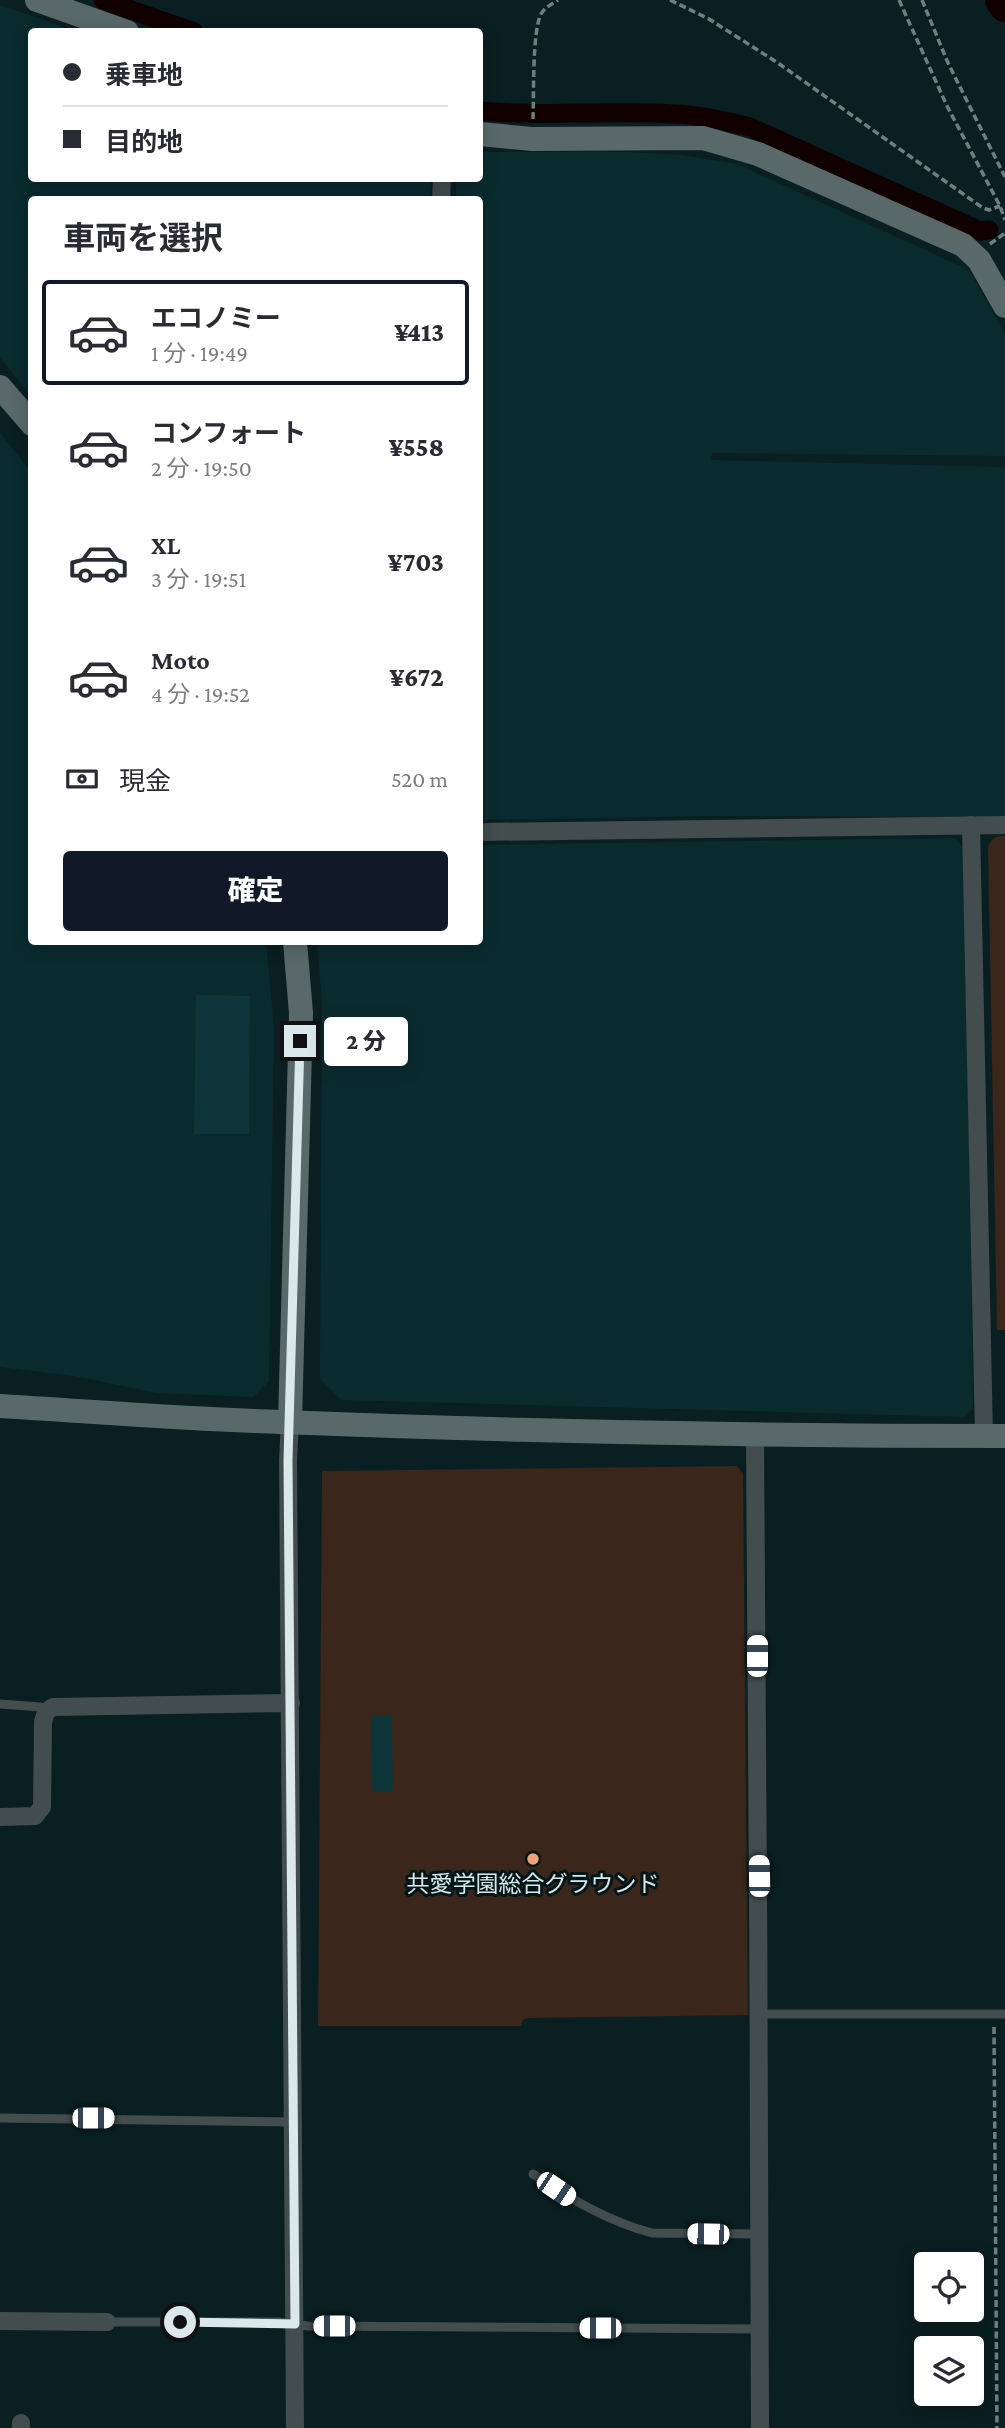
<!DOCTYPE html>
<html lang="ja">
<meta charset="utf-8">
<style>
body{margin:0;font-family:"Crimson Pro","Noto Sans JP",serif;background:#f2f2f3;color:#2b2b33;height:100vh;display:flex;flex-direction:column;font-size:26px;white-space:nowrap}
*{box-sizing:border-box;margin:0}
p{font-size:23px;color:#7c7c81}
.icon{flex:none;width:38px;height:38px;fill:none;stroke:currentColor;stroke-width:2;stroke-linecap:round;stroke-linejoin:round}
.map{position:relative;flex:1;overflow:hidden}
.panel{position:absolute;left:28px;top:196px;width:455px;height:749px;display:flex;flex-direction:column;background:#fff;border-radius:7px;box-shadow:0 4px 18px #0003}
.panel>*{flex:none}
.top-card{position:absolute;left:28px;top:28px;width:455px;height:154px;border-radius:7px;box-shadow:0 4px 18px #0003;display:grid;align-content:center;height:154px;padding:0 35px;background:#fff}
.controls{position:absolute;left:914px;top:2252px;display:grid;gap:14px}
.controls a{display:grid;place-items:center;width:70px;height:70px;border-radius:7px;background:#fff;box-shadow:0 4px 18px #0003;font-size:35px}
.end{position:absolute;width:32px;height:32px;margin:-16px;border:9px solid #dbe8e9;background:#111;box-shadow:0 0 0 4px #111}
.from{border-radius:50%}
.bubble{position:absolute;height:49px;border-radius:7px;background:#fff;box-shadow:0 4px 18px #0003;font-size:23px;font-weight:800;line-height:49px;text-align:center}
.car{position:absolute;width:21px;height:42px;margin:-21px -10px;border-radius:9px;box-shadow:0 0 5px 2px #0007;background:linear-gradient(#fff 24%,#345 0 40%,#fff 0 76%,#345 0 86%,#fff 0)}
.top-card b{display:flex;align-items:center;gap:24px;height:66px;font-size:26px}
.top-card b+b{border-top:2px solid #e1e1e2}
.top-card i{width:18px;height:18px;background:#2b2b33}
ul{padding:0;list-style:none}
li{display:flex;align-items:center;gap:21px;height:105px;margin:0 14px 10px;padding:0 21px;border:4px solid transparent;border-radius:7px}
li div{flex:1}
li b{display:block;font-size:26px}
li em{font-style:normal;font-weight:800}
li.active{border-color:#111827}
li>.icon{width:63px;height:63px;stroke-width:1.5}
h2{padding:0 35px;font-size:32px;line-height:84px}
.pay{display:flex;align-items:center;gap:18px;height:77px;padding:0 35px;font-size:26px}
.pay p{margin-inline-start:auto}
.cta{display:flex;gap:14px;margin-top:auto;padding:14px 35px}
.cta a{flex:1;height:80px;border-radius:7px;background:#111827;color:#fff;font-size:28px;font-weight:800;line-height:80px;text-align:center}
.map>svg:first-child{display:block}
.built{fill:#0a2b2e}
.green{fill:#3a261b}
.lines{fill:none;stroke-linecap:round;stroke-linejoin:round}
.canal{stroke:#100;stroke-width:19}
.river{stroke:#100;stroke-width:32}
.building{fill:#0e3539}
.path{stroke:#6e7f80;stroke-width:3.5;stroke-dasharray:7 3.5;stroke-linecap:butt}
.lane{stroke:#434d4e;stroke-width:9}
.street{stroke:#434d4e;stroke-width:18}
.secondary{stroke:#59696a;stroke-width:24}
.route{stroke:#dbe8e9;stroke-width:9}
.poi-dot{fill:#efa377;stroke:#021618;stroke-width:2.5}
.labels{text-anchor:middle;stroke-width:6;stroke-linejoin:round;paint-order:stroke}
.poi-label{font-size:23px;fill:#dbe8e9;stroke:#021618}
</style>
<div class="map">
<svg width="1005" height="2428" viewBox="0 0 1005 2428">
<rect width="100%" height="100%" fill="#0a1f21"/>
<!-- built -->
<g class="built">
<polygon points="0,5 75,31 32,32 32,178 431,179 430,199 32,200 31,396 0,358"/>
<polygon points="480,152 628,152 681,155 737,164 969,270 1005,334 1005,456 712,453 711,460 1005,467 1005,817 708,816 480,820 480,200 456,200 456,179 480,178"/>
<polygon points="0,433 31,471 32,942 266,942 274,1026 269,1381 253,1397 156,1393 74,1376 0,1367"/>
<polygon points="955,838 963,848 970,1172 973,1408 965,1417 341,1400 320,1379 322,1001 317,942 480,942 480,845"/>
</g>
<!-- green -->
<g class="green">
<path d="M 1005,836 L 1005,1330 L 997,1330 L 988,848 C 990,838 996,836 1005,836 Z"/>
<polygon points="737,1466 743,1474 748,2015 528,2018 523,2020 521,2026 318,2026 322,1471"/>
</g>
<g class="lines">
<!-- canal -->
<g class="canal">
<polyline points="103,0 194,32"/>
<path d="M 480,111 C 545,117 610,110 675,114 C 700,115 725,121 750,127 L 980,231 L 989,230"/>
</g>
<!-- river -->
<polyline class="river" points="1001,0 1005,6"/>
</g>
<!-- building -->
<g class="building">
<polygon points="196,995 250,996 249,1134 194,1134"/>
<polygon points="371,1716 392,1716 393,1791 372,1791"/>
</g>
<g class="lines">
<!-- path -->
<g class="path">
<polyline points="670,0 709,19 778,63 983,208 989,210 1000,206"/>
<polyline points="899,0 947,106 1000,206 1005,220"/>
<polyline points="922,0 948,63 1005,177"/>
<path d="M 533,119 C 534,96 532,32 541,14 C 545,7 552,4 558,0"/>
<polyline points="990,244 1005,233"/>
<polyline points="994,2027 997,2428"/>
</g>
<!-- lane -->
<g class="lane">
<polyline points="0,1704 41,1707 46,1712"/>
<polyline points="760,2014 1005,2014"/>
<polyline points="0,2118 292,2122"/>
<path d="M 533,2174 C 571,2199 607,2221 652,2233 L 758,2234"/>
<polyline points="107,2322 278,2322 308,2326 760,2329"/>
</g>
<!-- street -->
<g class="street">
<polyline points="441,200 442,178"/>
<polyline points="971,825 984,1436"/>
<polyline points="480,832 1005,825"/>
<polyline points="290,1422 288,1460 295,2428"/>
<path d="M 755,1436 C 758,1767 759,2097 760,2428"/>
<polyline points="0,1817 35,1816 42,1807 43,1722 46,1712 53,1707 291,1703"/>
<polyline points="0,2321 107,2322"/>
<polyline points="21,2423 21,2428"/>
</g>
<!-- secondary -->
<g class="secondary">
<polyline points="37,0 127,32"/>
<polyline points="480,134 532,139 703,138 758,154 963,245 979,260 1005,306"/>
<polyline points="0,387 32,424"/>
<path d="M 0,1406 C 84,1411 169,1418 254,1421 C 504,1431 754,1436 1005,1436"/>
<polyline points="290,1422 301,1013 295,942"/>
</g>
</g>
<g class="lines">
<!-- route -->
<polyline class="route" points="180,2322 295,2324 288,1460 300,1041"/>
</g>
<!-- markers -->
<circle class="poi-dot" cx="533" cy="1859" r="7"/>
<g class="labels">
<!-- poi labels -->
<g class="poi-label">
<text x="533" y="1892">共愛学園総合グラウンド</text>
</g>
</g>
</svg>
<div class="controls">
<a><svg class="icon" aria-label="locate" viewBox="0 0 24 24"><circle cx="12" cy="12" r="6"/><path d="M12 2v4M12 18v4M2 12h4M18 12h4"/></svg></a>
<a><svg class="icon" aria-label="layers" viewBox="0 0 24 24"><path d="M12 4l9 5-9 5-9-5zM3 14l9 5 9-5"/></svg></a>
</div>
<i class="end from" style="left:180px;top:2322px"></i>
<i class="end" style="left:300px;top:1041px"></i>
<div class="bubble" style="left:324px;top:1017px;width:84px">2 分</div>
<i class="car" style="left:757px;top:1656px;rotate:0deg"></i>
<i class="car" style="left:759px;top:1876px;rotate:359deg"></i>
<i class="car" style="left:93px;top:2118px;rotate:90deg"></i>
<i class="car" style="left:556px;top:2189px;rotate:124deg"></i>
<i class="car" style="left:708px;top:2234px;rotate:271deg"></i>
<i class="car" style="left:334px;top:2326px;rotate:270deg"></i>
<i class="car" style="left:600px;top:2328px;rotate:270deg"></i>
<div class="top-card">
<b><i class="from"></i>乗車地</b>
<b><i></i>目的地</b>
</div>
<section class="panel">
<h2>車両を選択</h2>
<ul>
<li class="active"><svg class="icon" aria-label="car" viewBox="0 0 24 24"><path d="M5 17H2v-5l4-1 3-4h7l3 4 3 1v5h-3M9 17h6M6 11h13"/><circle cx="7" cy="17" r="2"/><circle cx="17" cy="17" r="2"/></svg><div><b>エコノミー</b><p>1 分 · 19:49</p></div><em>¥413</em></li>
<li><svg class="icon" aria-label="car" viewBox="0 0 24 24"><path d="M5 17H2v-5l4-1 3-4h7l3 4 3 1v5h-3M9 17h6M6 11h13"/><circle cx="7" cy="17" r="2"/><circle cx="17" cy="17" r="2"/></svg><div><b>コンフォート</b><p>2 分 · 19:50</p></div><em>¥558</em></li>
<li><svg class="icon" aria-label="car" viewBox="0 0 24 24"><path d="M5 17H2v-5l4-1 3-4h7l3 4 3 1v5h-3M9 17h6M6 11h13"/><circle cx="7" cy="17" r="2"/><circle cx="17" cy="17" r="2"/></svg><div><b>XL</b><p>3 分 · 19:51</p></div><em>¥703</em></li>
<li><svg class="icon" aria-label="car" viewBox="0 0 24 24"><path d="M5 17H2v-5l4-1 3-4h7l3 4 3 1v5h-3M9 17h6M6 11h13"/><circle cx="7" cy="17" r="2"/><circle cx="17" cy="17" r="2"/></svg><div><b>Moto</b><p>4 分 · 19:52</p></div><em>¥672</em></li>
</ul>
<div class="pay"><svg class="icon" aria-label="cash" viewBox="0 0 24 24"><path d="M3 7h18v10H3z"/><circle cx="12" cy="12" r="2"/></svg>現金<p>520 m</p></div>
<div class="cta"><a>確定</a></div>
</section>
</div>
